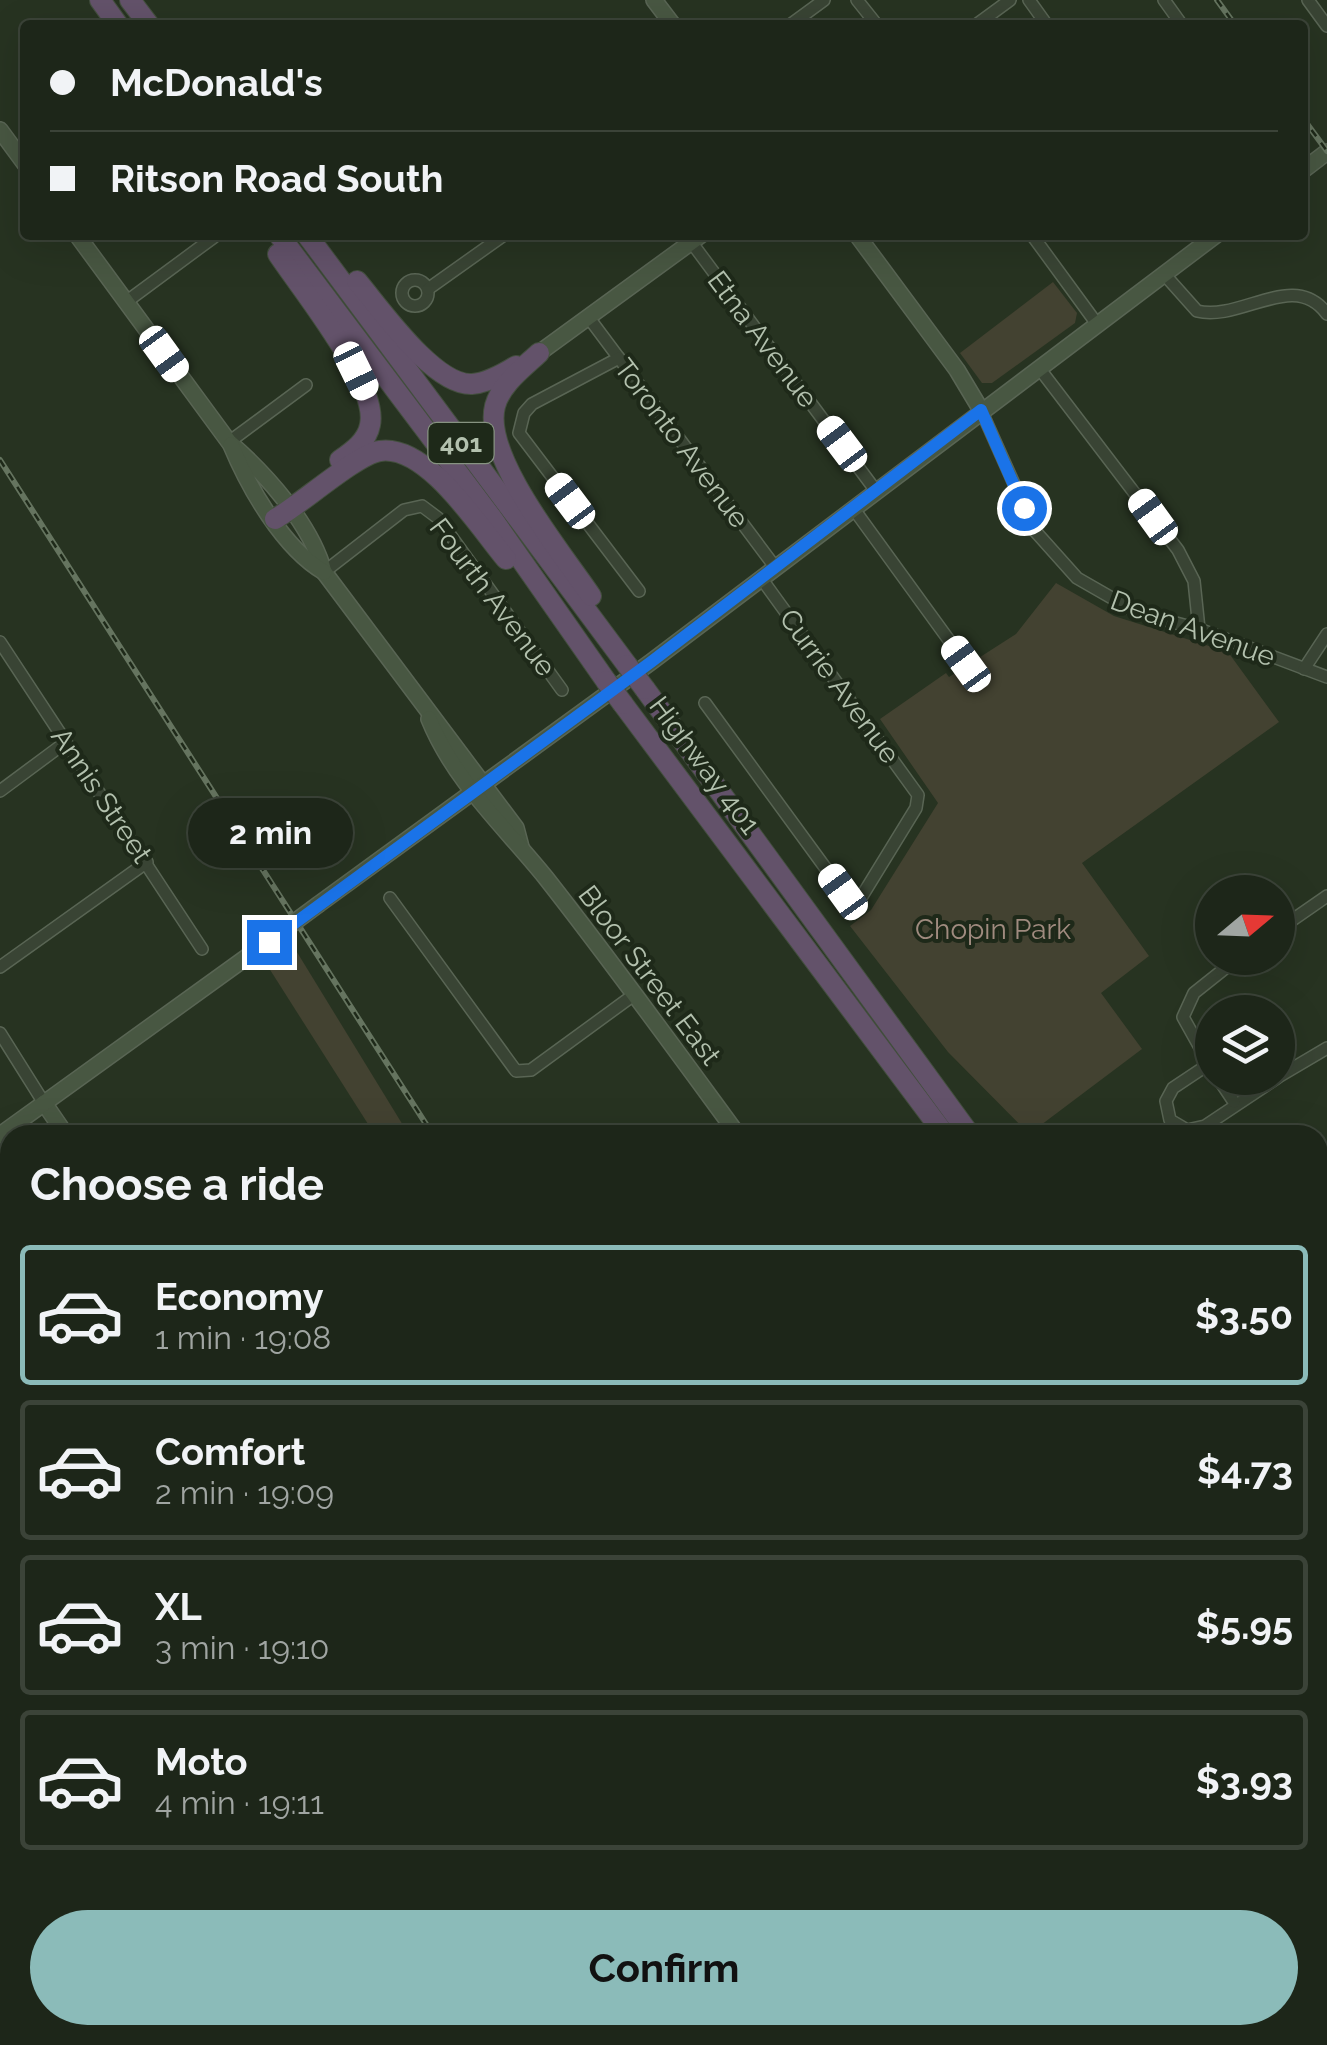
<!DOCTYPE html>
<meta charset="utf-8">
<style>
body{margin:0;font-family:Raleway,sans-serif;background:#252e22;color:#f1f3f6;height:100vh;display:flex;flex-direction:column;font-size:38px;white-space:nowrap}
*{box-sizing:border-box;margin:0}
p{font-size:32px;color:#a0a5a2}
.icon{flex:none;width:55px;height:55px;fill:none;stroke:currentColor;stroke-width:2;stroke-linecap:round;stroke-linejoin:round}
.map{position:relative;flex:1;overflow:hidden}
.details{position:absolute;left:0px;top:1125px;width:1328px;height:920px;display:flex;flex-direction:column;background:#1d2619;border-radius:30px 30px 0 0;box-shadow:0 10px 40px #0002,0 0 0 2px #3b4338}
.details>*{flex:none}
.guide{position:absolute;left:20px;top:20px;width:1288px;height:220px;border-radius:10px;box-shadow:0 10px 40px #0002,0 0 0 2px #3b4338;display:grid;align-content:center;height:220px;padding:0 30px;background:#1d2619}
.needle{width:65px;rotate:71deg}
.controls{position:absolute;left:1195px;top:875px;display:grid;gap:20px}
.controls a{display:grid;place-items:center;width:100px;height:100px;border-radius:50%;background:#1d2619;box-shadow:0 10px 40px #0002,0 0 0 2px #3b4338;font-size:50px}
.end{position:absolute;width:45px;height:45px;margin:-22px;border:12px solid #1a73e8;background:#fff;box-shadow:0 0 0 5px #fff}
.from{border-radius:50%}
.bubble{position:absolute;height:70px;border-radius:35px;background:#1d2619;box-shadow:0 10px 40px #0002,0 0 0 2px #3b4338;font-size:32px;font-weight:700;line-height:70px;text-align:center}
.car{position:absolute;width:30px;height:60px;margin:-30px -15px;border-radius:12px;box-shadow:0 0 8px 2px #0007;background:linear-gradient(#fff 24%,#345 0 40%,#fff 0 76%,#345 0 86%,#fff 0)}
.guide b{display:flex;align-items:center;gap:35px;height:95px;font-size:38px}
.guide b+b{border-top:2px solid #3b4338}
.guide i{width:25px;height:25px;background:#f1f3f6}
ul{padding:0;list-style:none}
li{display:flex;align-items:center;gap:30px;height:140px;margin:0 20px 15px;padding:0 10px;border:5px solid #3b4338;border-radius:10px}
li div{flex:1}
li b{display:block;font-size:38px}
li em{font-style:normal;font-weight:700}
li.selected{border-color:#8bbbb9}
li>.icon{width:90px;height:90px;stroke-width:1.5}
h2{padding:0 30px;font-size:45px;line-height:120px}
.cta{display:flex;gap:20px;margin-top:auto;padding:20px 30px}
.cta a{flex:1;height:115px;border-radius:60px;background:#8bbbb9;color:#111;font-size:40px;font-weight:700;line-height:115px;text-align:center}
.map>svg:first-child{display:block}
.green{fill:#434231}
.lines{fill:none;stroke-linecap:round;stroke-linejoin:round}
.stream{stroke:#374e2e;stroke-width:2.5}
.street-casing{stroke:#596554;stroke-width:14}
.secondary-casing{stroke:#596554;stroke-width:18}
.highway-casing{stroke:#434f3e;stroke-width:22}
.street{stroke:#394434;stroke-width:11}
.secondary{stroke:#485742;stroke-width:15}
.highway{stroke:#63526a;stroke-width:20}
.rail-casing{stroke:#65745f;stroke-width:6}
.rail{stroke:#1e2919;stroke-width:2.5;stroke-dasharray:8;stroke-linecap:butt}
.secondary-bridge-casing{stroke:#596554;stroke-width:18;stroke-linecap:butt}
.highway-bridge-casing{stroke:#434f3e;stroke-width:22;stroke-linecap:butt}
.secondary-bridge{stroke:#485742;stroke-width:15}
.highway-bridge{stroke:#63526a;stroke-width:20}
.route{stroke:#1a73e8;stroke-width:12}
.labels{text-anchor:middle;stroke-width:8;stroke-linejoin:round;paint-order:stroke}
.shield{fill:#1e2919;stroke:#869381;stroke-width:2.5}
.shield-label{font-size:25px;font-weight:bold;fill:#b3c1ae}
.street-label{font-size:28px;fill:#b3c1ae;stroke:#1e2919}
.park-label{font-size:28px;fill:#a08b7f;stroke:#1e2919}
</style>
<div class="map">
<svg width="1327" height="2045" viewBox="0 0 1327 2045">
<rect width="100%" height="100%" fill="#273321"/>
<!-- green -->
<g class="green">
<polygon points="1053,282 1077,313 1075,323 992,383 982,383 960,353"/>
<polygon points="1056,583 1114,616 1228,652 1279,722 1082,863 1149,956 1101,993 1142,1049 1029,1134 948,1052 850,926 871,910 938,803 880,719 946,673 949,677 1016,634"/>
<polygon points="292,944 409,1135 375,1135 267,965"/>
<polygon points="184,2035 373,2035 364,2045 176,2045"/>
</g>
<g class="lines">
<!-- stream -->
<polyline class="stream" points="247,2045 252,2035"/>
<!-- street casing -->
<g class="street-casing">
<g id="street">
<polyline points="857,0 877,25"/>
<polyline points="1029,0 1047,25"/>
<polyline points="1164,0 1182,25"/>
<polyline points="1308,0 1327,26"/>
<polyline points="790,25 824,0"/>
<polyline points="976,25 1010,0"/>
<polyline points="686,235 876,491"/>
<polyline points="1032,235 1097,324"/>
<path d="M 1164,274 L 1197,311 C 1241,322 1294,269 1327,314"/>
<circle cx="415" cy="293" r="13"/>
<polyline points="428,289 504,235"/>
<polyline points="126,302 214,237"/>
<polyline points="589,318 775,567"/>
<polyline points="619,358 532,404 524,413 519,433 639,591"/>
<polyline points="1039,368 1178,550 1194,581 1199,629"/>
<polyline points="981,410 1035,531 1077,578 1138,613 1199,629 1327,677"/>
<polyline points="229,442 306,385"/>
<polyline points="853,508 967,665"/>
<polyline points="324,572 404,510 422,506 438,518 562,690"/>
<polyline points="0,642 202,949"/>
<polyline points="1304,669 1327,634"/>
<polyline points="705,703 843,892 851,898 862,896 916,808 918,795 761,578"/>
<polyline points="0,791 66,742"/>
<polyline points="390,898 516,1071 531,1070 635,994"/>
<polyline points="1278,930 1327,896"/>
<polyline points="0,967 147,862"/>
<polyline points="0,1033 44,1103"/>
<polyline points="1209,1064 1173,1088 1166,1101 1170,1120 1187,1130 1205,1126 1277,1078"/>
<polyline points="1212,1069 1183,1017 1194,993 1238,958"/>
<polyline points="1278,1077 1327,1048"/>
<polyline points="1218,1078 1234,1102"/>
<polyline points="1318,1259 1327,1252"/>
<polyline points="1318,1291 1327,1304"/>
<polyline points="0,1344 10,1336"/>
<polyline points="1318,1506 1327,1519"/>
<polyline points="0,1516 10,1509"/>
<polyline points="0,1549 10,1563"/>
<polyline points="0,1847 10,1859"/>
<polyline points="1318,1977 1327,1970"/>
<polyline points="1139,2035 1146,2045"/>
<polyline points="1224,2045 1238,2035"/>
</g>
</g>
<!-- secondary casing -->
<g class="secondary-casing">
<g id="secondary">
<polyline points="654,0 673,25"/>
<polyline points="0,130 25,164"/>
<polyline points="1302,171 1327,152"/>
<path d="M 77,235 L 229,442 C 266,474 311,524 324,572 L 516,828 L 521,847"/>
<polyline points="857,235 957,370 981,410"/>
<polyline points="539,353 701,235"/>
<path d="M 231,445 C 249,488 283,548 324,572"/>
<path d="M 429,719 C 454,781 505,827 546,878 C 612,962 675,1049 738,1135"/>
<polyline points="319,904 651,662 1216,235"/>
<polyline points="44,1103 66,1135"/>
<polyline points="0,1135 269,941"/>
<polyline points="0,1868 10,1861"/>
<polyline points="1318,1925 1327,1938"/>
<polyline points="723,2045 737,2035"/>
</g>
</g>
<!-- highway casing -->
<g class="highway-casing">
<g id="highway">
<polyline points="100,0 118,25"/>
<polyline points="130,0 149,25"/>
<polyline points="279,235 492,518 606,681"/>
<polyline points="307,235 627,665"/>
<path d="M 278,254 C 301,289 379,384 370,425 C 367,441 353,451 340,460"/>
<path d="M 357,281 C 380,308 434,386 472,384 C 487,383 503,374 516,366"/>
<path d="M 539,353 C 523,368 501,384 495,406 C 482,457 563,554 591,596"/>
<path d="M 275,519 C 300,505 357,454 380,451 C 427,444 479,527 506,559"/>
<polyline points="645,689 970,1135"/>
<polyline points="623,704 945,1135"/>
<polyline points="1318,1588 1327,1601"/>
<polyline points="1318,1635 1327,1647"/>
</g>
</g>
<!-- street -->
<use href="#street" class="street"/>
<!-- secondary -->
<use href="#secondary" class="secondary"/>
<!-- highway -->
<use href="#highway" class="highway"/>
<!-- rail casing -->
<g class="rail-casing">
<g id="rail">
<polyline points="1217,0 1235,25"/>
<polyline points="1302,117 1327,151"/>
<polyline points="0,460 433,1135"/>
<polyline points="1003,2035 1009,2045"/>
<polyline points="373,2045 383,2035"/>
</g>
</g>
<!-- rail -->
<use href="#rail" class="rail"/>
<!-- secondary-bridge casing -->
<g class="secondary-bridge-casing">
<polyline id="secondary-bridge" points="269,941 319,904"/>
</g>
<!-- highway-bridge casing -->
<g class="highway-bridge-casing">
<g id="highway-bridge">
<polyline points="627,665 645,689"/>
<polyline points="606,681 623,704"/>
</g>
</g>
<!-- secondary-bridge -->
<use href="#secondary-bridge" class="secondary-bridge"/>
<!-- highway-bridge -->
<use href="#highway-bridge" class="highway-bridge"/>
</g>
<g class="lines">
<!-- route -->
<polyline class="route" points="269,942 651,662 981,410 1024,508"/>
</g>
<g class="labels">
<!-- shield labels -->
<rect class="shield" x="428.5" y="423" width="65" height="40" rx="8"/>
<g class="shield-label">
<text x="461" y="452">401</text>
</g>
<!-- street labels -->
<g class="street-label">
<text transform="translate(763 339) rotate(53)" y="10">Etna Avenue</text>
<text transform="translate(682 443) rotate(53)" y="10">Toronto Avenue</text>
<text transform="translate(493 597) rotate(53)" y="10">Fourth Avenue</text>
<text transform="translate(1193 628) rotate(20)" y="10">Dean Avenue</text>
<text transform="translate(840 686) rotate(54)" y="10">Currie Avenue</text>
<text transform="translate(705 765) rotate(53)" y="10">Highway 401</text>
<text transform="translate(102 795) rotate(56)" y="10">Annis Street</text>
<text transform="translate(650 975) rotate(53)" y="10">Bloor Street East</text>
</g>
<!-- park labels -->
<g class="park-label">
<text x="993" y="939">Chopin Park</text>
</g>
</g>
</svg>
<div class="controls">
<a><svg class="needle" viewBox="-14 -14 28 28"><path d="M0-13l5 13h-10z" fill="#e53935"/><path d="M0 13l5-13h-10z" fill="#a0a5a2"/></svg></a>
<a><svg class="icon" aria-label="layers" viewBox="0 0 24 24"><path d="M12 4l9 5-9 5-9-5zM3 14l9 5 9-5"/></svg></a>
</div>
<i class="end from" style="left:1024px;top:508px"></i>
<i class="end" style="left:269px;top:942px"></i>
<div class="bubble" style="left:188px;top:798px;width:165px">2 min</div>
<i class="car" style="left:164px;top:354px;rotate:144deg"></i>
<i class="car" style="left:356px;top:371px;rotate:154deg"></i>
<i class="car" style="left:842px;top:444px;rotate:323deg"></i>
<i class="car" style="left:570px;top:501px;rotate:323deg"></i>
<i class="car" style="left:1153px;top:517px;rotate:324deg"></i>
<i class="car" style="left:966px;top:664px;rotate:324deg"></i>
<i class="car" style="left:843px;top:892px;rotate:324deg"></i>
<div class="guide">
<b><i class="from"></i>McDonald's</b>
<b><i></i>Ritson Road South</b>
</div>
<section class="details">
<h2>Choose a ride</h2>
<ul>
<li class="selected"><svg class="icon" aria-label="car" viewBox="0 0 24 24"><path d="M5 17H2v-5l4-1 3-4h7l3 4 3 1v5h-3M9 17h6M6 11h13"/><circle cx="7" cy="17" r="2"/><circle cx="17" cy="17" r="2"/></svg><div><b>Economy</b><p>1 min · 19:08</p></div><em>$3.50</em></li>
<li><svg class="icon" aria-label="car" viewBox="0 0 24 24"><path d="M5 17H2v-5l4-1 3-4h7l3 4 3 1v5h-3M9 17h6M6 11h13"/><circle cx="7" cy="17" r="2"/><circle cx="17" cy="17" r="2"/></svg><div><b>Comfort</b><p>2 min · 19:09</p></div><em>$4.73</em></li>
<li><svg class="icon" aria-label="car" viewBox="0 0 24 24"><path d="M5 17H2v-5l4-1 3-4h7l3 4 3 1v5h-3M9 17h6M6 11h13"/><circle cx="7" cy="17" r="2"/><circle cx="17" cy="17" r="2"/></svg><div><b>XL</b><p>3 min · 19:10</p></div><em>$5.95</em></li>
<li><svg class="icon" aria-label="car" viewBox="0 0 24 24"><path d="M5 17H2v-5l4-1 3-4h7l3 4 3 1v5h-3M9 17h6M6 11h13"/><circle cx="7" cy="17" r="2"/><circle cx="17" cy="17" r="2"/></svg><div><b>Moto</b><p>4 min · 19:11</p></div><em>$3.93</em></li>
</ul>
<div class="cta"><a>Confirm</a></div>
</section>
</div>
